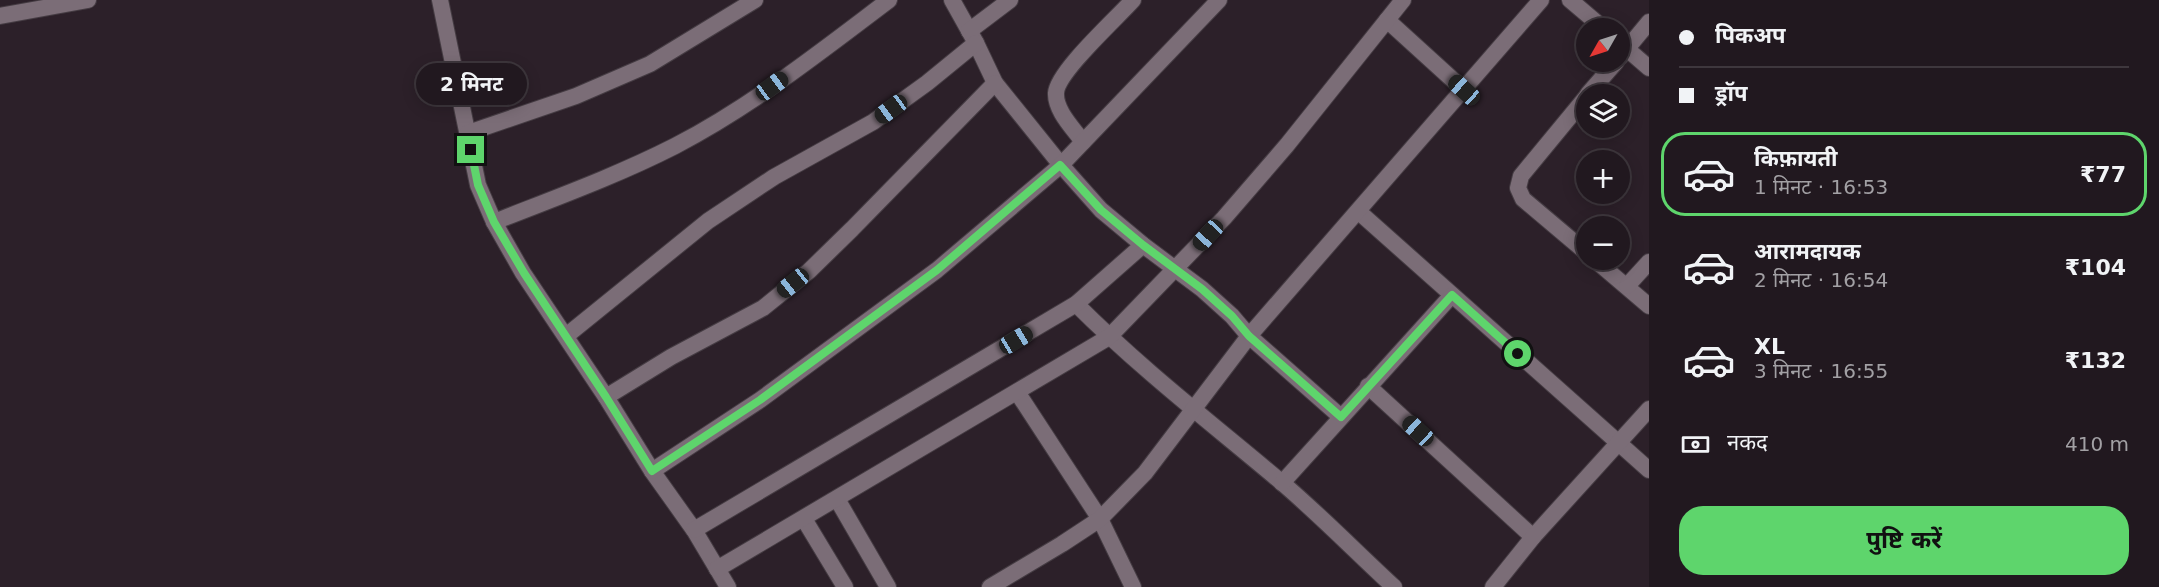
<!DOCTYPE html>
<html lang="hi">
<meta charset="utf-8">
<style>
body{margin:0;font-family:"DejaVu Sans","Noto Sans Devanagari",sans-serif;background:#2d252c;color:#f1f3f6;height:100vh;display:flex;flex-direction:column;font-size:22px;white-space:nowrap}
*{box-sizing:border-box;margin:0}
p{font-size:20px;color:#a2a0a4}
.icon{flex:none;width:33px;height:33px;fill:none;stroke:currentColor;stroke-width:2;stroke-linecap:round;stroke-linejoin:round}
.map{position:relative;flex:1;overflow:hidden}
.sheet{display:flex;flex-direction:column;background:#21181f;width:510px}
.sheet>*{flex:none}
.guide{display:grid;align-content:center;height:132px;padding:0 30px;background:#21181f}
.needle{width:39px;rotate:231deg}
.fabs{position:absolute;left:1576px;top:18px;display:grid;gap:12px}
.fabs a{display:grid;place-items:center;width:54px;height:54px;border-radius:50%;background:#21181f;box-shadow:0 3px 15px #0003,0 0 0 2px #3e373d;font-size:30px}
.end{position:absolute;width:27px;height:27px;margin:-14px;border:8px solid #5ed56c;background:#111;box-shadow:0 0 0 3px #111}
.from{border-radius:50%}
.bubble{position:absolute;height:42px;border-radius:21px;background:#21181f;box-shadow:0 3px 15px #0003,0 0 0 2px #3e373d;font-size:20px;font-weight:700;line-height:42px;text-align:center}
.car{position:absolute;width:18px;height:36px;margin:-18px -9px;border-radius:8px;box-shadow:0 0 4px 2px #0007;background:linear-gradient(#222 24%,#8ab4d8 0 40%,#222 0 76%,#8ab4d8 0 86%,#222 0)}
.guide b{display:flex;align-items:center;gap:21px;height:57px;font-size:22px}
.guide b+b{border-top:2px solid #3e373d}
.guide i{width:15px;height:15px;background:#f1f3f6}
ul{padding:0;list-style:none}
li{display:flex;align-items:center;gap:18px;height:84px;margin:0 12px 9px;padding:0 18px;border:3px solid transparent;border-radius:24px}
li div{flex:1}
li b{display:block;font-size:22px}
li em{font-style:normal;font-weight:700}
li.current{border-color:#5ed56c}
li>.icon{width:54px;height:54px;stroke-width:1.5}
.pay{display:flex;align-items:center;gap:15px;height:66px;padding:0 30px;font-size:22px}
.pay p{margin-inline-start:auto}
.primary-button{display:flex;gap:12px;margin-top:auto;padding:12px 30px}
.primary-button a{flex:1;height:69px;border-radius:24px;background:#5ed56c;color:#111;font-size:24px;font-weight:700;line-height:69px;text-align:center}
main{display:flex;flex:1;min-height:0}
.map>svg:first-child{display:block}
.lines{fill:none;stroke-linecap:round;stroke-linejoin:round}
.minor-casing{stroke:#453c43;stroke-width:18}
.minor{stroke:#7b6d77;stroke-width:16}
.route{stroke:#5ed56c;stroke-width:8}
</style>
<main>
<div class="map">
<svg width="1649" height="587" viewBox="0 0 1649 587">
<rect width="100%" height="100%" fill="#2c2029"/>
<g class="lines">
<!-- minor casing -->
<g class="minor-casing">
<g id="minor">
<polyline points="440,0 478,185 494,222 523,273 606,397 652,471 694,530 728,587"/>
<polyline points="952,0 976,43 995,83 1061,165 1101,210 1143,245 1202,289 1232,316 1249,336 1341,417"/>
<polyline points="1570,0 1603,28"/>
<polyline points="0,16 88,0"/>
<polyline points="1387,20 1464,90"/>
<polyline points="969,31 1010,0"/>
<polyline points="1620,43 1649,68"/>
<polyline points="1620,57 1649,22"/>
<polyline points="1588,94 1616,62"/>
<polyline points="1587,96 1521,176 1518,188 1523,199 1587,253"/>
<polyline points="468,133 576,96 650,64 755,0"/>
<path d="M 1083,142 C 1074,129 1055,111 1056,93 C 1057,72 1117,18 1133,0"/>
<polyline points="1359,212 1649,470"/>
<path d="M 494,222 C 555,198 616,176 675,146 C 752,106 820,52 889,0"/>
<polyline points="1595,260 1649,306"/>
<polyline points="1627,286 1649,262"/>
<path d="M 1076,304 C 1140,368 1211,423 1280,481 C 1319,514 1356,552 1394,587"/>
<polyline points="566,336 708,221 774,177 873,122 927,83 976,43"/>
<polyline points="1368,386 1533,537"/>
<polyline points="1017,392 1100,519 1133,587"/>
<polyline points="606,397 671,357 763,308 809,271 852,229 995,83"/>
<polyline points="652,471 760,400 937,270 1061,165 1219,0"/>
<polyline points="1282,483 1452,295"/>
<polyline points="837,499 888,587"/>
<polyline points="804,519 845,587"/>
<polyline points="694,530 1076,304 1143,245"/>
<polyline points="717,569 1109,337 1224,218 1287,145 1403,0"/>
<polyline points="990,587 1062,544 1100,519 1145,473 1249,336 1541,0"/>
<polyline points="1493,587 1533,537 1649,409"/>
</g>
</g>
<!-- minor -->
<use href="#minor" class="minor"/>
</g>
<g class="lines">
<!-- route -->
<polyline class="route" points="471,150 478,185 494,222 524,273 606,397 652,471 760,400 937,270 1060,165 1101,210 1143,245 1202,289 1232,316 1249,336 1341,417 1452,295 1518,354"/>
</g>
</svg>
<div class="fabs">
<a><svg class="needle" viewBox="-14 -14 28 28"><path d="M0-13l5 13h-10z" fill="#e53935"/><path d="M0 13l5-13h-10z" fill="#a2a0a4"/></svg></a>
<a><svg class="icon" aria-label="layers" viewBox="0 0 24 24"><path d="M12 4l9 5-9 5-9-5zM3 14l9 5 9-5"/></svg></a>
<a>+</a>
<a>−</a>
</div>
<i class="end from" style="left:1518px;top:354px"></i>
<i class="end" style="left:471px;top:150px"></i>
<div class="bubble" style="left:416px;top:63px;width:111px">2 मिनट</div>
<i class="car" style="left:772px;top:86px;rotate:54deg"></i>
<i class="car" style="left:1464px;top:90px;rotate:312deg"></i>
<i class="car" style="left:891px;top:109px;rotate:234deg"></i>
<i class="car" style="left:1208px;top:235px;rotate:223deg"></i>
<i class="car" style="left:793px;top:283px;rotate:231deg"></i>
<i class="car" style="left:1016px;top:340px;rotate:59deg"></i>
<i class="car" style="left:1418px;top:431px;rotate:313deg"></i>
</div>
<section class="sheet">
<div class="guide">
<b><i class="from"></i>पिकअप</b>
<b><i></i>ड्रॉप</b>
</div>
<ul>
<li class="current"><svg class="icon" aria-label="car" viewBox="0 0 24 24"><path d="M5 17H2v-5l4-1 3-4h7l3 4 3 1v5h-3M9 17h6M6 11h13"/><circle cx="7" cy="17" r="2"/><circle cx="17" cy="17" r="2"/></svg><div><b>किफ़ायती</b><p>1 मिनट · 16:53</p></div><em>₹77</em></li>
<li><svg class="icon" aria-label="car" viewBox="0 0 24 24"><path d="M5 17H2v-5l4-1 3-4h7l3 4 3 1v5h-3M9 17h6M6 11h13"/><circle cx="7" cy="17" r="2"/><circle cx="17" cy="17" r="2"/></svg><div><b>आरामदायक</b><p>2 मिनट · 16:54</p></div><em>₹104</em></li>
<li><svg class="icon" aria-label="car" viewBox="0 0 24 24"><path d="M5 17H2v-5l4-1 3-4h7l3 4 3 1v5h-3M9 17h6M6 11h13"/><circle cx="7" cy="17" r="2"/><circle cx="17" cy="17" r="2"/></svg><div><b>XL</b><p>3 मिनट · 16:55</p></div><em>₹132</em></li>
</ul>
<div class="pay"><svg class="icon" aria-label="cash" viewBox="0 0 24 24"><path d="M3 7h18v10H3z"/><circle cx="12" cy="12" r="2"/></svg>नकद<p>410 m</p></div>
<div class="primary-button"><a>पुष्टि करें</a></div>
</section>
</main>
